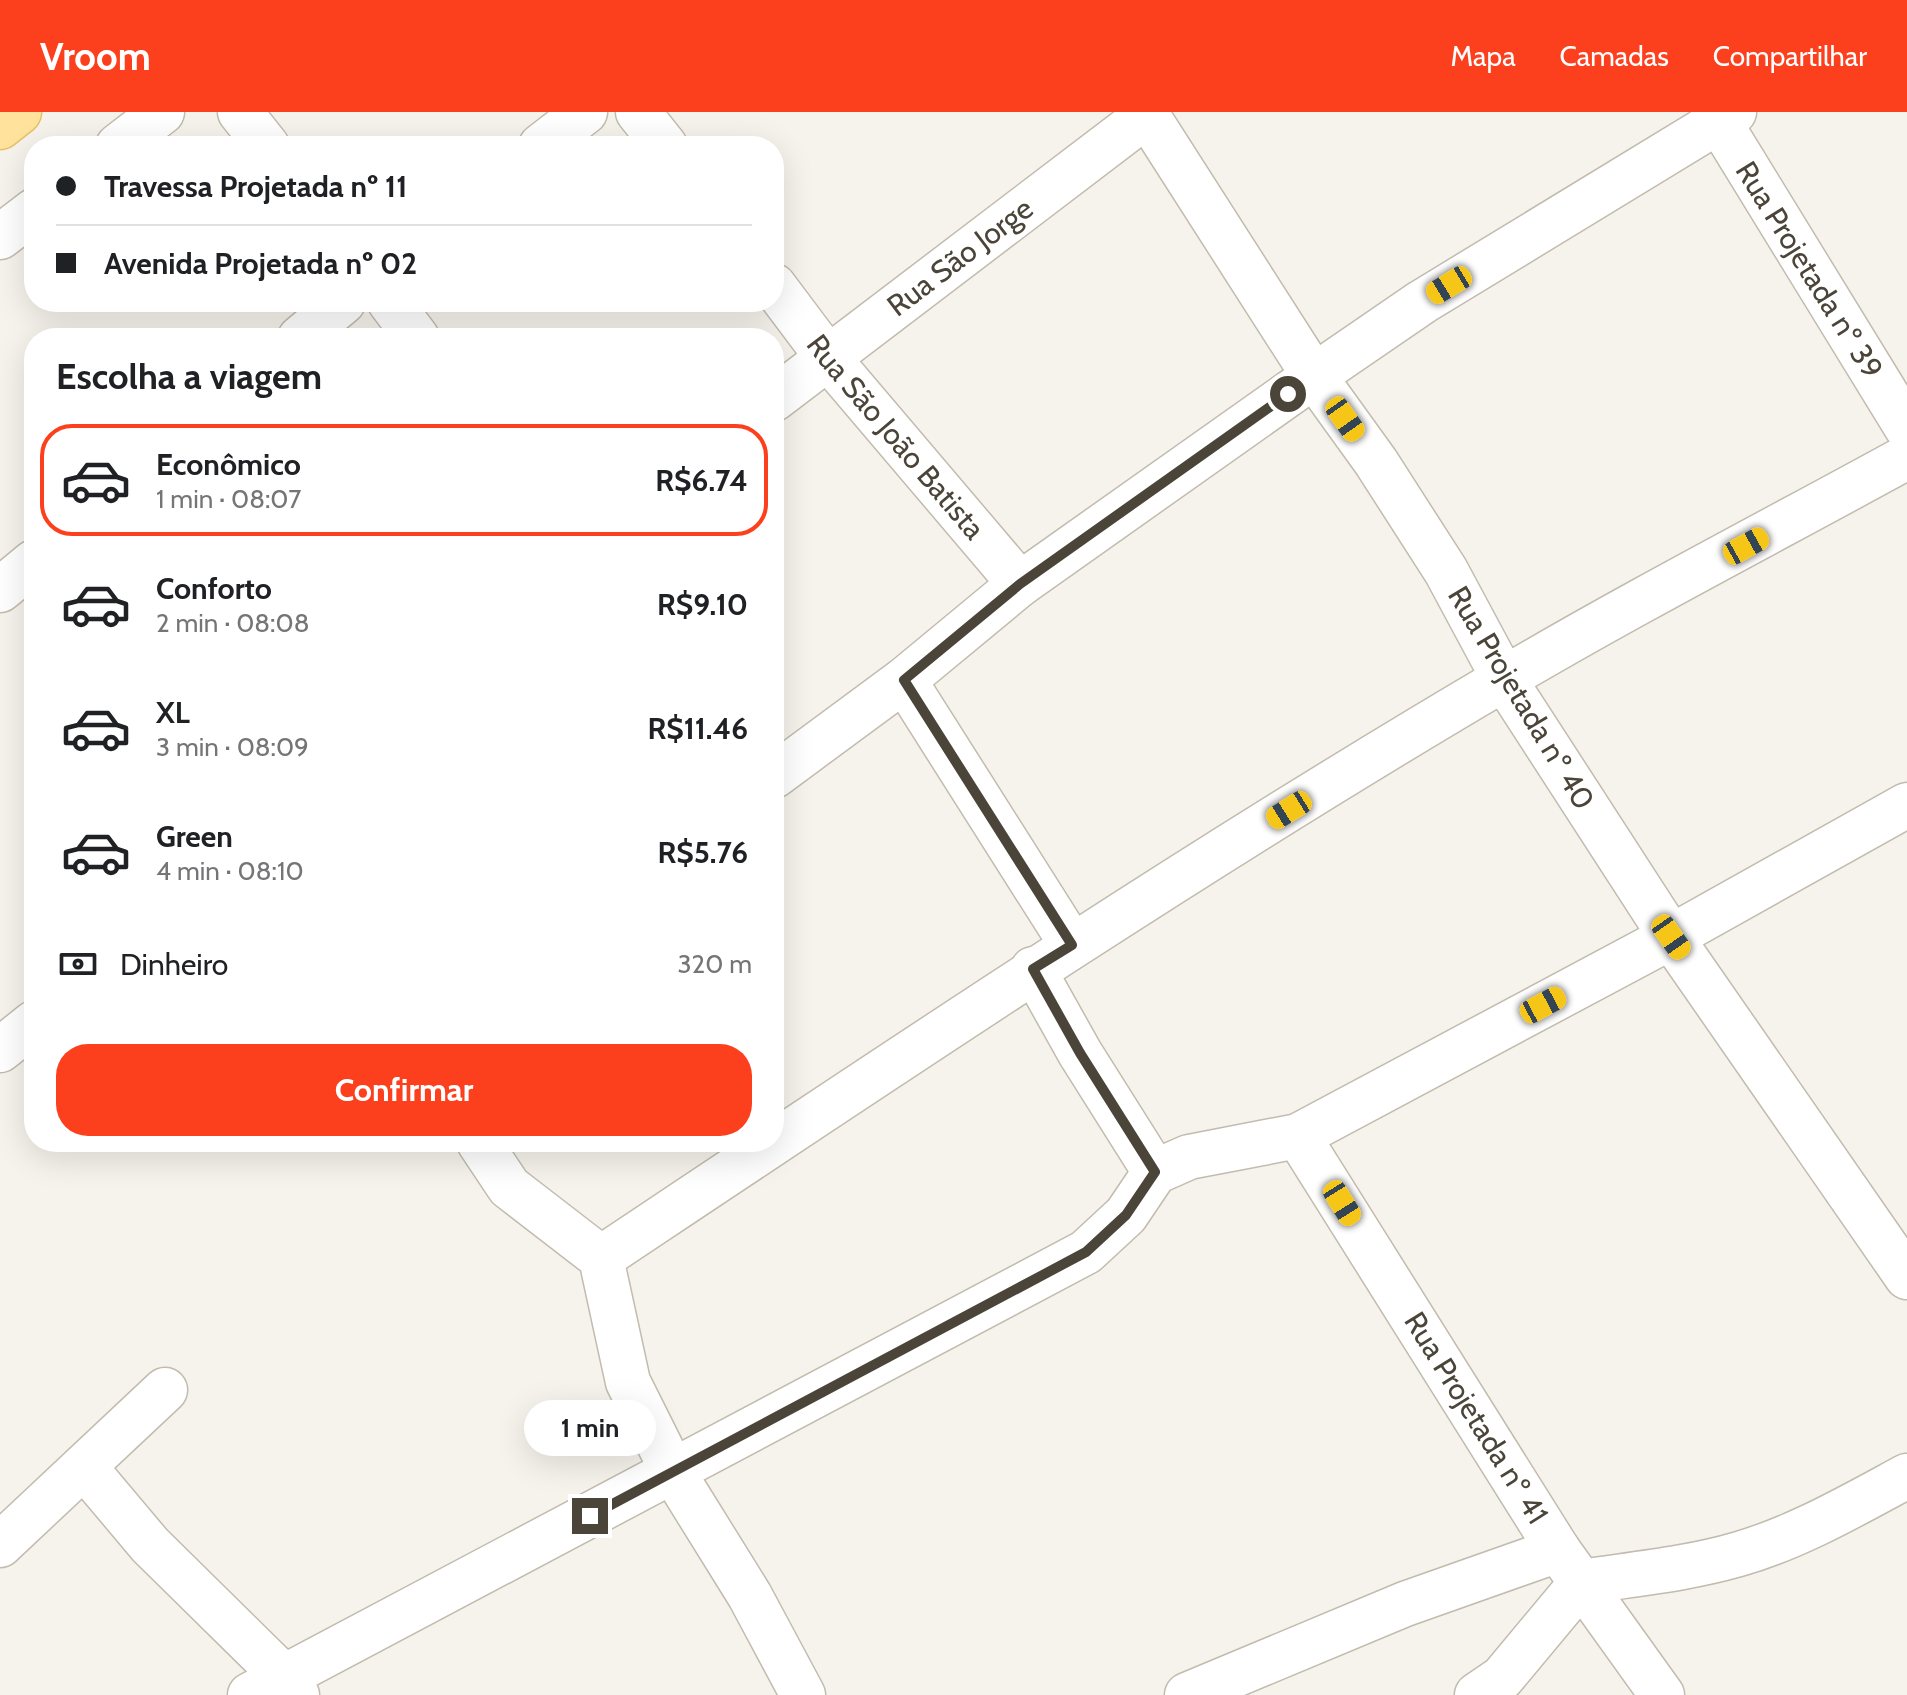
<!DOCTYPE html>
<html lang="pt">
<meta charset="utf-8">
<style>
body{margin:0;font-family:Cabin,sans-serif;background:#f6f6f6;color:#202124;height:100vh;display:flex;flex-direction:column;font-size:30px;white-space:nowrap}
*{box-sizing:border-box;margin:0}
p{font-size:26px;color:#757577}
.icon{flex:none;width:44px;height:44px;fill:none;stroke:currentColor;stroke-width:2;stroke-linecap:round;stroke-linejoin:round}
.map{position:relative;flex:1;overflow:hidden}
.sheet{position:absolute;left:24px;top:216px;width:760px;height:824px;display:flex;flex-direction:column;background:#fff;border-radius:32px;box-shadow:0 8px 32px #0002}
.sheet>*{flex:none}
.top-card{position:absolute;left:24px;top:24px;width:760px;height:176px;border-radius:32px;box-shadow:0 8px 32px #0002;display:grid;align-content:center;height:176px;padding:0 32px;background:#fff}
.end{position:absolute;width:36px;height:36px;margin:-18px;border:10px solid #4b4439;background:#fff;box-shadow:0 0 0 4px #fff}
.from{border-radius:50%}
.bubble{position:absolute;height:56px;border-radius:28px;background:#fff;box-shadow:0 8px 32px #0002;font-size:26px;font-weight:800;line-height:56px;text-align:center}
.car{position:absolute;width:24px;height:48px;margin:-24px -12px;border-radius:10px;box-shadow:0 0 6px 2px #0007;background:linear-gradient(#f5c518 24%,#345 0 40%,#f5c518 0 76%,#345 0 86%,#f5c518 0)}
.top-card b{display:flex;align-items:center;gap:28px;height:76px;font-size:30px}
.top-card b+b{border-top:2px solid #e0e0e0}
.top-card i{width:20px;height:20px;background:#202124}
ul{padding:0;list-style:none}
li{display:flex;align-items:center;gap:24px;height:112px;margin:0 16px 12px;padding:0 16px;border:4px solid transparent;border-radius:32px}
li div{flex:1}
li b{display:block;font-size:30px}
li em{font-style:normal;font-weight:800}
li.selected{border-color:#fc3f1d}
li>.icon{width:72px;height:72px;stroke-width:1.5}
h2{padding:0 32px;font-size:36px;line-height:96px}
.pay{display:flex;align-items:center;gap:20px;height:88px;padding:0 32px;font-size:30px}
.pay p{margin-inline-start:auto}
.cta{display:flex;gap:16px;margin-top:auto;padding:16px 32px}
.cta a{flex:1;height:92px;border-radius:32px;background:#fc3f1d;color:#fff;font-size:32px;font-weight:800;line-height:92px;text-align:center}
header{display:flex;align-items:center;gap:48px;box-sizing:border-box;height:112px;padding:0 40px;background:#fc3f1d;color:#fff}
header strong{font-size:38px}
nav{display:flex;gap:44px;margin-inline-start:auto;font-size:28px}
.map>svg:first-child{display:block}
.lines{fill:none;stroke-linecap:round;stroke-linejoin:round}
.minor-casing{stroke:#c2bbae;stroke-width:47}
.primary-casing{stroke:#e6c16a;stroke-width:47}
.minor{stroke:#fff;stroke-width:44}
.primary{stroke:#ffe39c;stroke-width:44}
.route{stroke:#4b4439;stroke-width:10}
.labels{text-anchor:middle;stroke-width:6;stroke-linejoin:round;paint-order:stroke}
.street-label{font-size:30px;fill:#4b4439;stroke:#fff}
</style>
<header>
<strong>Vroom</strong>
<nav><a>Mapa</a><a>Camadas</a><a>Compartilhar</a></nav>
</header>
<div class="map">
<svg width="1907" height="1583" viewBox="0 0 1907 1583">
<rect width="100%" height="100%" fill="#f6f3ec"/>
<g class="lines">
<!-- minor casing -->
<g class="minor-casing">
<g id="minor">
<polyline points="240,0 267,34"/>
<polyline points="638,0 665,34"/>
<polyline points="1145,0 1314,264 1376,350 1446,459 1504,567 1671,825 1907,1165"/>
<polyline points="1713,0 1907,316"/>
<polyline points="118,34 162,0"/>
<polyline points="541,34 585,0"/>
<polyline points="0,125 34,99"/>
<path id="s1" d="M 774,174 L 828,246 L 1020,472"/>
<polyline points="390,190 417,226"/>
<polyline points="300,226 343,190"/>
<path id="s2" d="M 774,287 L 1147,3"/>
<polyline points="0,478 34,450"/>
<polyline points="904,568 1072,833"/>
<polyline points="774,664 904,568 1020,472 1314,264 1422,190 1734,0"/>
<polyline points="1033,857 1080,941 1155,1060"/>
<polyline points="0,938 34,911"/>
<polyline points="1298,1024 1558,1438 1662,1583"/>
<polyline points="479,1030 509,1075 601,1146 628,1270 673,1360 750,1484 803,1583"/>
<path d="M 601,1146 C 898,948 1194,749 1502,568 C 1634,490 1772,419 1907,345"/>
<polyline points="86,1357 150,1433 283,1564 297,1583"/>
<polyline points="0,1433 165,1278"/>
<polyline points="250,1583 1086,1140 1126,1103 1155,1060 1189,1045 1298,1024 1671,825 1907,693"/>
<polyline points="1187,1583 1405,1492 1558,1438"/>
<path d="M 1477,1583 L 1502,1566 L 1582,1470 C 1634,1462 1688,1457 1739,1442 C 1798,1425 1853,1393 1907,1364"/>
</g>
</g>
<!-- primary casing -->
<g class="primary-casing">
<polyline id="primary" points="0,15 19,0"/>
</g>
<!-- minor -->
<use href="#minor" class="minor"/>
<!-- primary -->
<use href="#primary" class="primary"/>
</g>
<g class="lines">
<!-- route -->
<polyline class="route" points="590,1404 1086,1140 1126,1103 1155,1060 1080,941 1033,857 1072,833 904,568 1020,472 1288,282"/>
</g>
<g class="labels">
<!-- street labels -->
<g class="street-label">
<text dy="10" stroke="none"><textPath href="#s2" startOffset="234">Rua São Jorge</textPath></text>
<text transform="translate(1809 158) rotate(58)" y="10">Rua Projetada nº 39</text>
<text dy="10" stroke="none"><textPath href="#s1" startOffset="194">Rua São João Batista</textPath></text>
<text transform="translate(1521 586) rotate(59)" y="10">Rua Projetada nº 40</text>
<text transform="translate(1476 1306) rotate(58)" y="10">Rua Projetada nº 41</text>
</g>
</g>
</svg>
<i class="end from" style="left:1288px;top:282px"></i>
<i class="end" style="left:590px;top:1404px"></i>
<div class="bubble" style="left:524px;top:1288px;width:132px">1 min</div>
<i class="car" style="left:1449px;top:173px;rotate:239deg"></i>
<i class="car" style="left:1345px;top:307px;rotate:145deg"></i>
<i class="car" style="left:1746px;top:434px;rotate:61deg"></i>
<i class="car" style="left:1289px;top:698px;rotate:238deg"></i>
<i class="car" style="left:1671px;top:825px;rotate:145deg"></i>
<i class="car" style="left:1543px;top:893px;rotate:62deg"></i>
<i class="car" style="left:1342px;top:1091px;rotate:148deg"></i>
<div class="top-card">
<b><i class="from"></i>Travessa Projetada nº 11</b>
<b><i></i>Avenida Projetada nº 02</b>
</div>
<section class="sheet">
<h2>Escolha a viagem</h2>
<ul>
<li class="selected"><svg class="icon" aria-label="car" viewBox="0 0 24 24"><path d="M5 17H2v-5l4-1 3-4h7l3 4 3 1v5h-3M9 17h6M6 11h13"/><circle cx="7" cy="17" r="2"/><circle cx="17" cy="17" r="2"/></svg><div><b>Econômico</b><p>1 min · 08:07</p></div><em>R$6.74</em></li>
<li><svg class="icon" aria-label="car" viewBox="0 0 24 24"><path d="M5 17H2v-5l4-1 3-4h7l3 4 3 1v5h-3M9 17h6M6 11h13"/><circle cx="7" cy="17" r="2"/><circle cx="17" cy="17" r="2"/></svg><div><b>Conforto</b><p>2 min · 08:08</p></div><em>R$9.10</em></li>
<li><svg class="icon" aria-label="car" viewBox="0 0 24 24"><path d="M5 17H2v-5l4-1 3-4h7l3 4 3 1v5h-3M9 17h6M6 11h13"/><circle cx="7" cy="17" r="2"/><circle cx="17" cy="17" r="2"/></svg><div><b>XL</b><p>3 min · 08:09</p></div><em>R$11.46</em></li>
<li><svg class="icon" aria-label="car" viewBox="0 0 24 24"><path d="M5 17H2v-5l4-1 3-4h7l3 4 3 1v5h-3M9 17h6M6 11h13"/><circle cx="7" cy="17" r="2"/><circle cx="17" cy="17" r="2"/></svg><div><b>Green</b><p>4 min · 08:10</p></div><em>R$5.76</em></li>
</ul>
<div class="pay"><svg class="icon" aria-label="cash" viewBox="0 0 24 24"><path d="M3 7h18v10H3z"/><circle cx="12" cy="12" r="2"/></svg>Dinheiro<p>320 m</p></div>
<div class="cta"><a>Confirmar</a></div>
</section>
</div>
